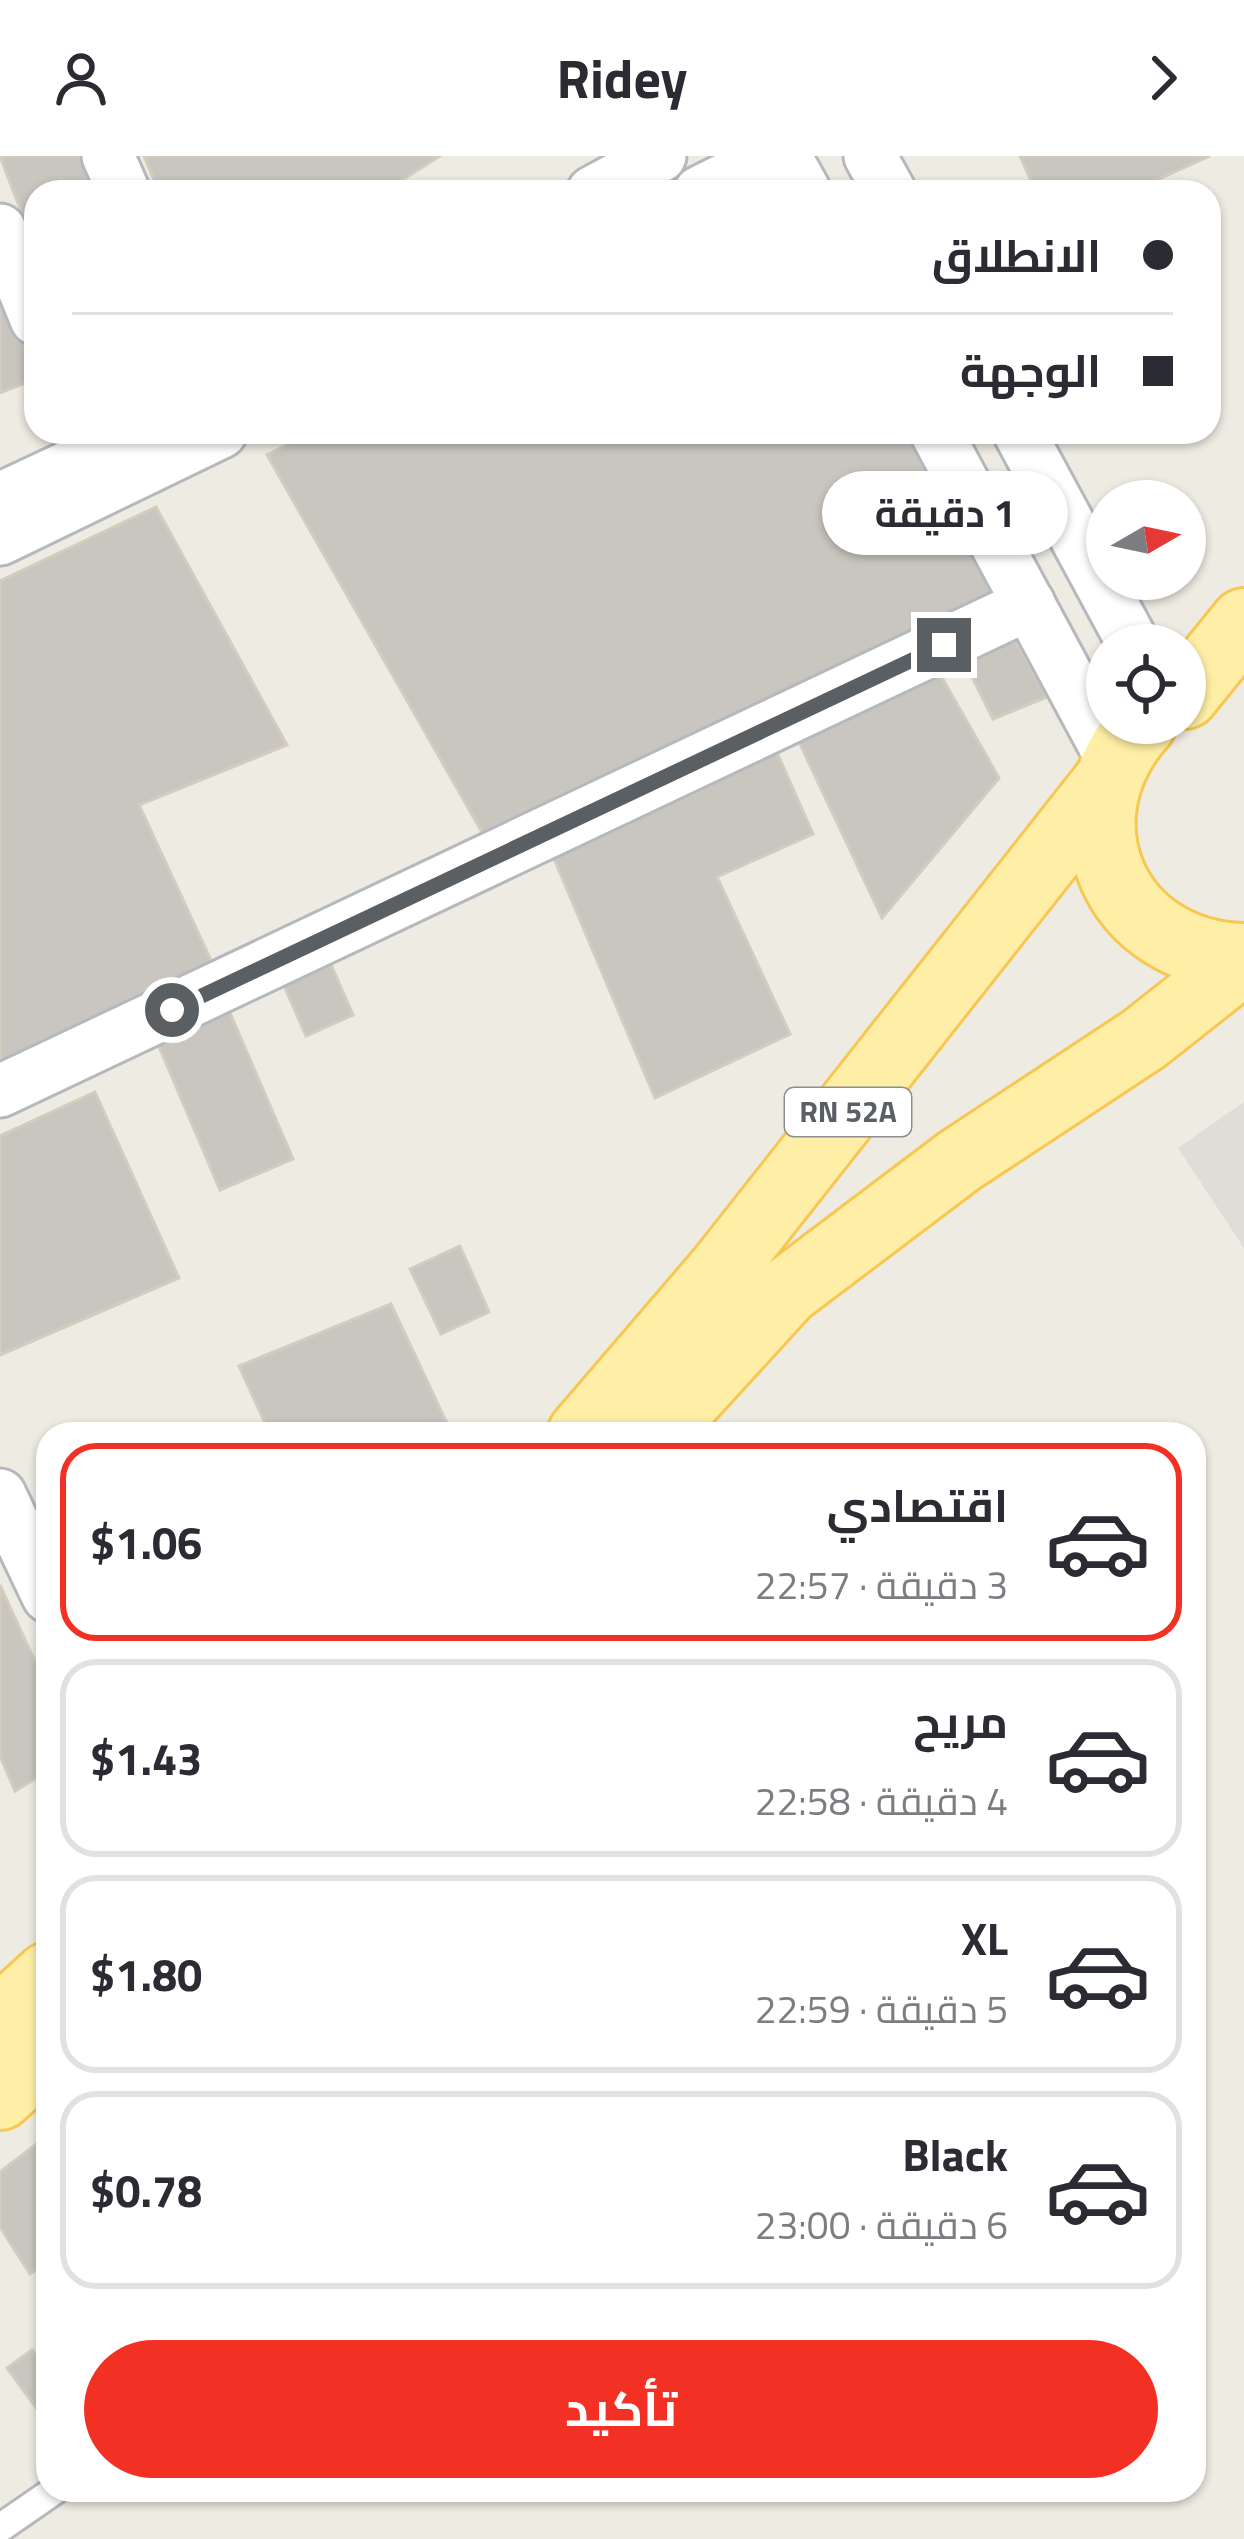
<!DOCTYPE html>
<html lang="ar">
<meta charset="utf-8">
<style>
body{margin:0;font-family:"Titillium Web",Cairo,sans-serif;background:#f7f7f7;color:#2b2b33;direction:rtl;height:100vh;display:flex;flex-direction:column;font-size:45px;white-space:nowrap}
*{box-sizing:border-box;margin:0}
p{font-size:39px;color:#7c7c81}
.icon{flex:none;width:66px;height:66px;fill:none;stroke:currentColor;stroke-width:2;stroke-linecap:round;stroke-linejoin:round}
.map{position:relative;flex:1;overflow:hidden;direction:ltr}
.drawer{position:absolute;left:36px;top:1266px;width:1170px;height:1080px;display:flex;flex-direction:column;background:#fff;border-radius:36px;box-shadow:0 3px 9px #0004;direction:rtl}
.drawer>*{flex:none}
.banner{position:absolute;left:24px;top:24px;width:1197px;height:264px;border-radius:36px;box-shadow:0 3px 9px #0004;direction:rtl;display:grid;align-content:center;height:264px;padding:0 48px;background:#fff}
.needle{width:78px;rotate:81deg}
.tools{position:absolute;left:1086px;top:324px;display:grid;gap:24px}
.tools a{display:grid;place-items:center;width:120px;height:120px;border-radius:50%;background:#fff;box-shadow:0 3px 9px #0004;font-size:60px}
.end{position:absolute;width:54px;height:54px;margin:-27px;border:15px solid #5a5f64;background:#fff;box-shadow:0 0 0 6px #fff}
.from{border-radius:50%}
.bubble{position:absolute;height:84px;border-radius:42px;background:#fff;box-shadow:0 3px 9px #0004;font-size:39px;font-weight:700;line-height:84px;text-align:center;direction:rtl}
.banner b{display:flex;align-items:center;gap:42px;height:114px;font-size:45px}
.banner b+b{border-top:3px solid #e1e1e2}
.banner i{width:30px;height:30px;background:#2b2b33}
ul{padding:21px 0 0;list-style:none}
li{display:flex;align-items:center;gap:36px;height:198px;margin:0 24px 18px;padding:0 24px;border:6px solid #e1e1e2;border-radius:36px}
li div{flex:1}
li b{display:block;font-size:45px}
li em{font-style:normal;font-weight:700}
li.on{border-color:#f23124}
li>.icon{width:108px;height:108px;stroke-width:1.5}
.action{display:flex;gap:24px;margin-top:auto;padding:24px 48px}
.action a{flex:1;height:138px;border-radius:72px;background:#f23124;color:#fff;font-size:48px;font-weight:700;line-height:138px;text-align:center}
header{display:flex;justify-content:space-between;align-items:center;height:156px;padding:0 48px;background:#fff;font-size:54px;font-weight:700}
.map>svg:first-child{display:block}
.industrial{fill:#deddd7}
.building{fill:#c9c6bf;stroke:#d3cdc0;stroke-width:3}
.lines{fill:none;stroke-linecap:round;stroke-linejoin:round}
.service-casing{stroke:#b5b8bd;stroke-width:33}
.minor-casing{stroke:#b5b8bd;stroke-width:57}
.primary-casing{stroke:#f8c751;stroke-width:72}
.service{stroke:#fff;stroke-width:27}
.minor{stroke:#fff;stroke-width:51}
.primary{stroke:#ffefa6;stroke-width:66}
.route{stroke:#5a5f64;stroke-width:15}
.labels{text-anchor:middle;stroke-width:9;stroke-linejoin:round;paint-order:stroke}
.shield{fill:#fff;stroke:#8c8f92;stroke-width:3}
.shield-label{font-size:30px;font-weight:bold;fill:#5a5f64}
</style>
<header><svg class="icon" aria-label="forward" viewBox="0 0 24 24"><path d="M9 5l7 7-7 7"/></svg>Ridey<svg class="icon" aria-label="person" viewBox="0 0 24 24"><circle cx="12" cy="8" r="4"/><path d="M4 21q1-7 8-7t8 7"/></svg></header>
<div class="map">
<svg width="1244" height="2383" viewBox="0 0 1244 2383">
<rect width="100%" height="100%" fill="#eeebe2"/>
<!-- industrial -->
<polygon class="industrial" points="1244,946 1244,1092 1178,992"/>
<!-- building -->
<g class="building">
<polygon points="0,0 88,0 102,36 36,36 36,95"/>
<polygon points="144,0 440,0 383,36 159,36"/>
<polygon points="1020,0 1210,0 1130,36 1036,36"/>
<polygon points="0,129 36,223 0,237"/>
<polygon points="313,276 911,276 1007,449 487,685 267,299"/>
<polygon points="156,351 287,589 139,649 216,815 0,912 0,425"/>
<polygon points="1014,482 1047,541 993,563 965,507"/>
<polygon points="940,518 999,622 882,762 799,586"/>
<polygon points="775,592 813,678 717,721 790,878 655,942 550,693"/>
<polygon points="329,804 353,859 306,880 282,825"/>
<polygon points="227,850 293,1003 220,1034 155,881"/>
<polygon points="95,936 179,1122 0,1199 0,980"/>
<polygon points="460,1090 489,1156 441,1178 410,1113"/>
<polygon points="391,1148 452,1278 270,1278 239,1210"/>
<polygon points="0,1429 48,1534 48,1615 15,1635 0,1600"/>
<polygon points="48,1979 48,2105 30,2118 0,2071 0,2016"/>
<polygon points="32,2194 48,2210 48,2268 7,2212"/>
</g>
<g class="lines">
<!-- service casing -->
<g class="service-casing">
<polyline id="service" points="0,2372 55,2334"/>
</g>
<!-- minor casing -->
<g class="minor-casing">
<g id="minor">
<polyline points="108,0 124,36"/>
<polyline points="785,0 805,36"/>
<polyline points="870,0 890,36"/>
<polyline points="593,36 660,0"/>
<polyline points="700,36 772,0"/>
<polyline points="0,74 36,163"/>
<polyline points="936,276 1114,607"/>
<polyline points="1019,276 1134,489"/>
<polyline points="0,343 143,276"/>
<polyline points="0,383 221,276"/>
<polyline points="0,935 1029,448"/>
<polyline points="0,1339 48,1440"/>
</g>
</g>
<!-- primary casing -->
<g class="primary-casing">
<g id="primary">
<polyline points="1185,539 1244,466"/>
<path d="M 1143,567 C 1056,663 1114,798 1244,801"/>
<polyline points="581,1278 720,1116 1106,627"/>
<polyline points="656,1278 787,1135 959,1005 1144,883 1244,804"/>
<polyline points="0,1864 48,1820"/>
<polyline points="0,1940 48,1896"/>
</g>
</g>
<!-- service -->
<use href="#service" class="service"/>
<!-- minor -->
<use href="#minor" class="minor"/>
<!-- primary -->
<use href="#primary" class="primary"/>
</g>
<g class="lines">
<!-- route -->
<polyline class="route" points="172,854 944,489"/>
</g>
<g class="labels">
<!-- shield labels -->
<rect class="shield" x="785" y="932" width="126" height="48" rx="9"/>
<g class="shield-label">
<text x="848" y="966">RN 52A</text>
</g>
</g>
</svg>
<div class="tools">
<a><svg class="needle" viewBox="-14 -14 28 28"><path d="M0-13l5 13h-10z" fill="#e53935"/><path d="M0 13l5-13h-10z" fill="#7c7c81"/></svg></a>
<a><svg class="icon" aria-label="locate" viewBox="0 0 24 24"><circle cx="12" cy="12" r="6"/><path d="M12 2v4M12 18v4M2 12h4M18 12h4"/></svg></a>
</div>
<i class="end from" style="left:172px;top:854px"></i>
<i class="end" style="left:944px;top:489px"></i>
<div class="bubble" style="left:822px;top:315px;width:246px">1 دقيقة</div>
<div class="banner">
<b><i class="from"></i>الانطلاق</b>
<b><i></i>الوجهة</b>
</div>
<section class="drawer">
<ul>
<li class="on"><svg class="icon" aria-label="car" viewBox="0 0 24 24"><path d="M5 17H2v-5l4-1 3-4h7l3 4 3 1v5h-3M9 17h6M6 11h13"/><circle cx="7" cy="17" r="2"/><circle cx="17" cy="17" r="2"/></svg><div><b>اقتصادي</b><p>3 دقيقة · 22:57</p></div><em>$1.06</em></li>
<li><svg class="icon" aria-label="car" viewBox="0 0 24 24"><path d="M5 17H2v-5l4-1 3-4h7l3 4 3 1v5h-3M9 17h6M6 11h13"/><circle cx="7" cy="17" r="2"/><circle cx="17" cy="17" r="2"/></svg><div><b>مريح</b><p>4 دقيقة · 22:58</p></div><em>$1.43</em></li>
<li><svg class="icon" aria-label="car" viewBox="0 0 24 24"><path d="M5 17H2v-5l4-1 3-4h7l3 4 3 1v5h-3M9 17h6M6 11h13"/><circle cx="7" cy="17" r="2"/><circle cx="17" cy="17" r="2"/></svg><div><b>XL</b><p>5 دقيقة · 22:59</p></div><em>$1.80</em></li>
<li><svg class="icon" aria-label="car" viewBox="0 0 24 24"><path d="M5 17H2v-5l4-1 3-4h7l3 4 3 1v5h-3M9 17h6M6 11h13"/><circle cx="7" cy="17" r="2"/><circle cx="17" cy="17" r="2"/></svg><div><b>Black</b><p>6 دقيقة · 23:00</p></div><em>$0.78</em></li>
</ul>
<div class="action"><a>تأكيد</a></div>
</section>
</div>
